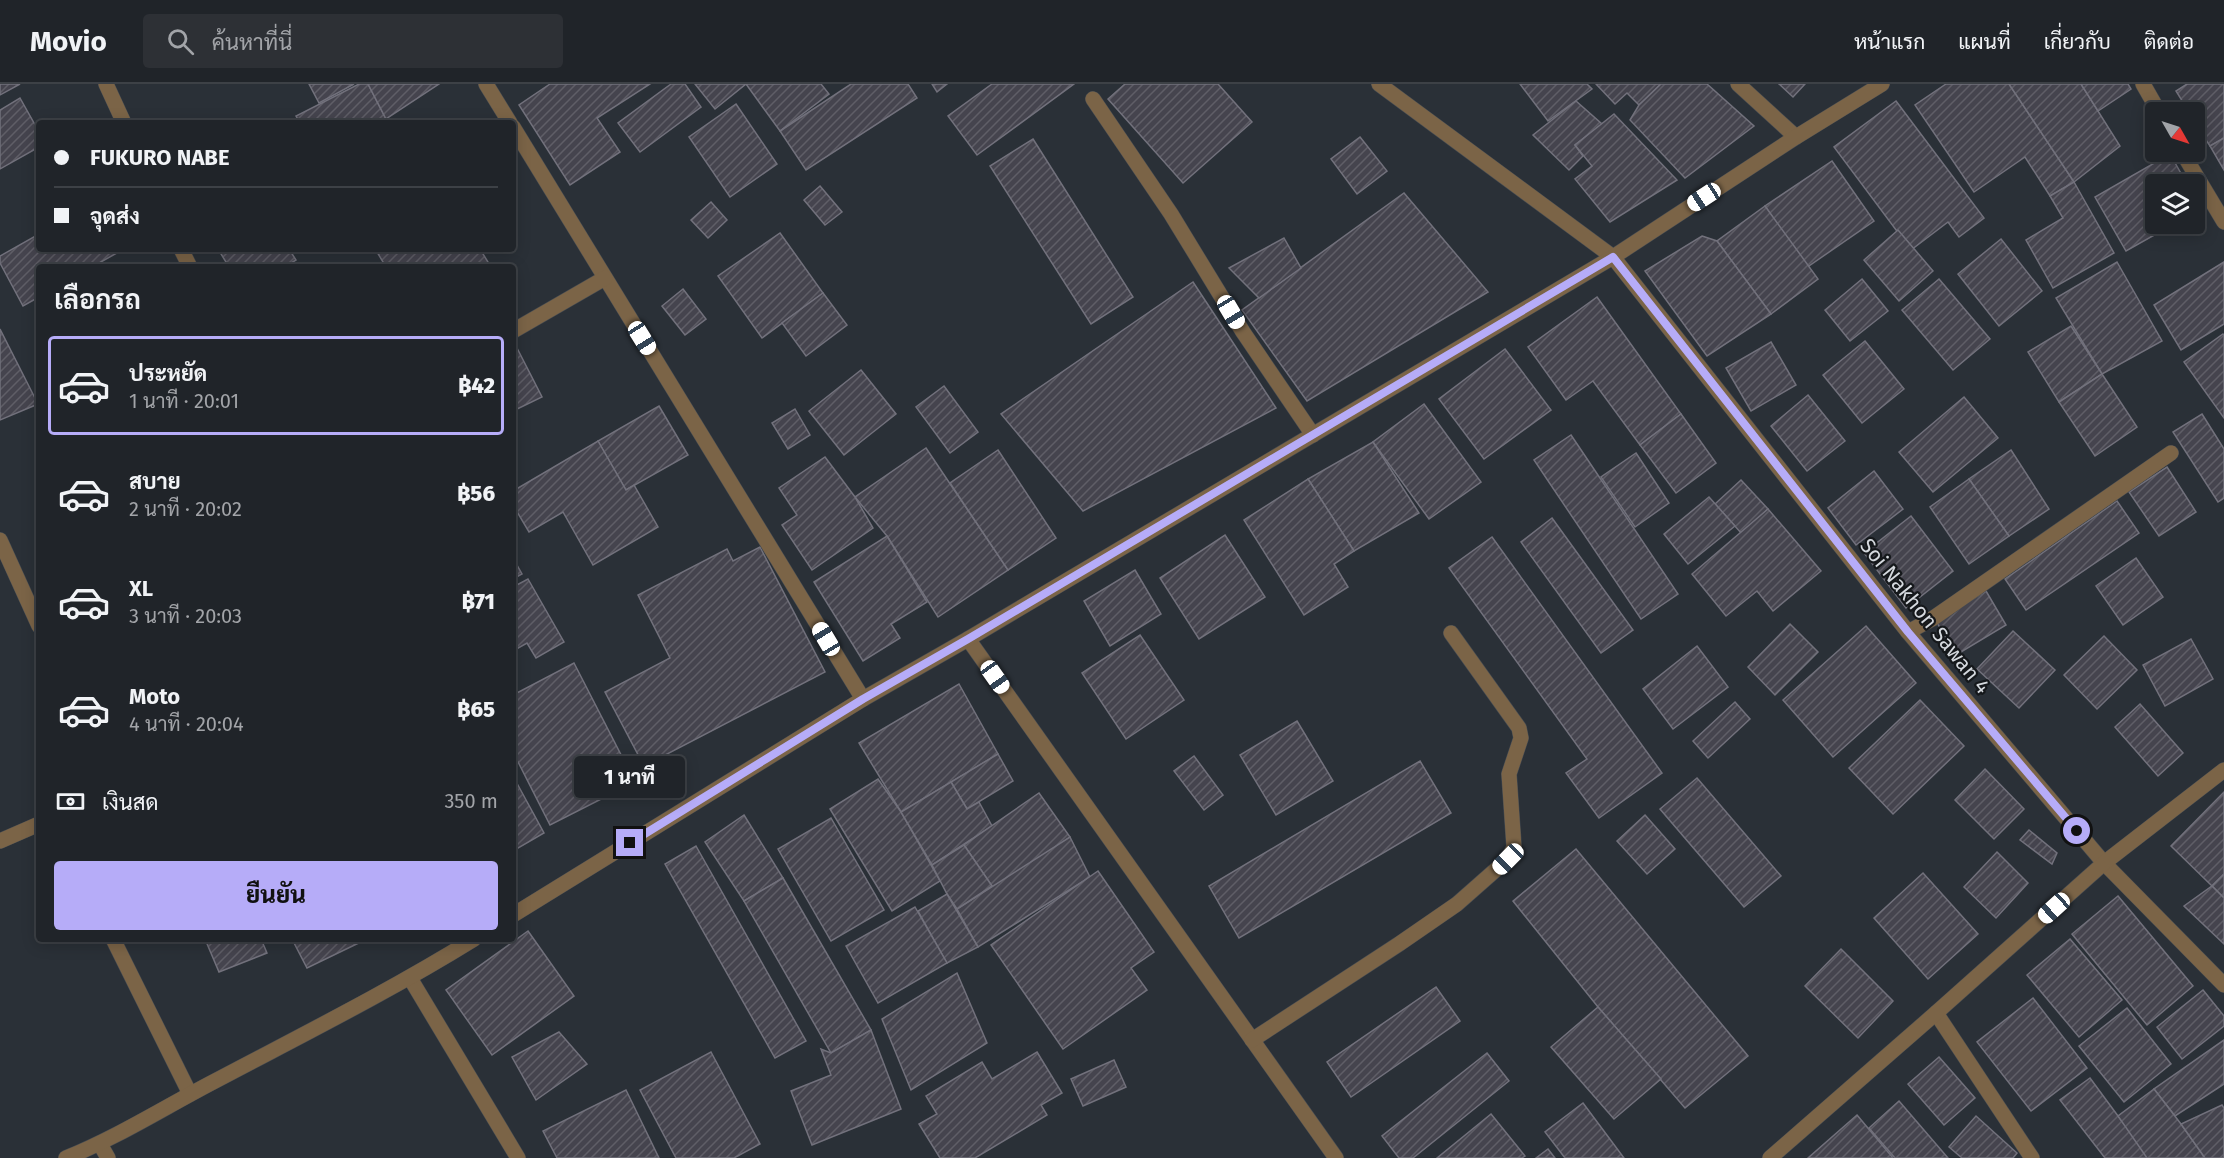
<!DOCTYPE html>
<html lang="th">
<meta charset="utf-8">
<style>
body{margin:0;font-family:"Fira Sans",Sarabun,sans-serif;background:#2d3035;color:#f1f3f6;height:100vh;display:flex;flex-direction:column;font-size:22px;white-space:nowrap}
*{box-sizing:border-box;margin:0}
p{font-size:20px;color:#a2a4a8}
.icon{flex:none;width:33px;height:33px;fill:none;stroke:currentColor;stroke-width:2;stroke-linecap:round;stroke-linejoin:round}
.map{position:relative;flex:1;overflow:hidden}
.details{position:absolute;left:36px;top:180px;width:480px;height:678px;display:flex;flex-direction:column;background:#202429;border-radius:6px;box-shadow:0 3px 15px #0003,0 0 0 2px #3d4146}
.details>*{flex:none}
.top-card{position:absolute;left:36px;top:36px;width:480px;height:132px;border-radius:6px;box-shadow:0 3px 15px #0003,0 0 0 2px #3d4146;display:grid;align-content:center;height:132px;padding:0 18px;background:#202429}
.needle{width:39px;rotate:129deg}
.tools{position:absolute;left:2145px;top:18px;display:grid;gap:12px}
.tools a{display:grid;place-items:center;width:60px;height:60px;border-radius:6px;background:#202429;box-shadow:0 3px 15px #0003,0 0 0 2px #3d4146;font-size:30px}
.end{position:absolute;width:27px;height:27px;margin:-14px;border:8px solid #b6acf8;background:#111;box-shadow:0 0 0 3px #111}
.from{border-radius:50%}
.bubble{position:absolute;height:42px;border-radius:6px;background:#202429;box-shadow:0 3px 15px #0003,0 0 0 2px #3d4146;font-size:20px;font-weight:800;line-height:42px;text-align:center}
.car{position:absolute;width:18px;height:36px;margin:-18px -9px;border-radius:8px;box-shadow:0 0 4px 2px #0007;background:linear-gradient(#fff 24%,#345 0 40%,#fff 0 76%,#345 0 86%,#fff 0)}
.top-card b{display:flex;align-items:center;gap:21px;height:57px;font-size:22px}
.top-card b+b{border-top:2px solid #3d4146}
.top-card i{width:15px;height:15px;background:#f1f3f6}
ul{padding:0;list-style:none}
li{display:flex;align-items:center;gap:18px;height:99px;margin:0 12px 9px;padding:0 6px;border:3px solid transparent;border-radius:6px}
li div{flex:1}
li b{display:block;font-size:22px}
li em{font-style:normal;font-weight:800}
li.on{border-color:#b6acf8}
li>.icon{width:54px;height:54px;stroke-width:1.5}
h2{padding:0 18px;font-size:27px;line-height:72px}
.pay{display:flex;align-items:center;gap:15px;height:66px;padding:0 18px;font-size:22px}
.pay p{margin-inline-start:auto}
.button{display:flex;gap:12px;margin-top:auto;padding:12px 18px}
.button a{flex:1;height:69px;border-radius:6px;background:#b6acf8;color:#111;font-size:24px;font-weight:800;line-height:69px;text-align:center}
header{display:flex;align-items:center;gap:36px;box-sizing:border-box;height:84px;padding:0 30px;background:#202429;border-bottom:2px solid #3d4146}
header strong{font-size:28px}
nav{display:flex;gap:33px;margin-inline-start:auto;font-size:21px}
.search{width:420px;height:54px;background:#2d3035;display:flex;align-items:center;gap:15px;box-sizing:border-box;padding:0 21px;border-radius:6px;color:#a2a4a8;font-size:22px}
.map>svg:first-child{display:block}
.building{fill:url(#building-hatch);stroke:#72717c;stroke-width:1.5}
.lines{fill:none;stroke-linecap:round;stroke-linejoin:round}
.service-casing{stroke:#454b52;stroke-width:16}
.minor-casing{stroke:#454b52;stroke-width:16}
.tertiary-casing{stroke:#454b52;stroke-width:16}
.service{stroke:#7b6447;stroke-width:15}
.minor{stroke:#7b6447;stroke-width:15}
.tertiary{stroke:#7b6447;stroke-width:15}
.route{stroke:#b6acf8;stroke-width:8}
.labels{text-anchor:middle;stroke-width:4.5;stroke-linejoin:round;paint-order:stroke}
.street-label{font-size:21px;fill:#d5d9de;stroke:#15181b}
</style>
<header>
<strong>Movio</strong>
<div class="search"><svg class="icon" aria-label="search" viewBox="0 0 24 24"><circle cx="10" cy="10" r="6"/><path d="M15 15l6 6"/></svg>ค้นหาที่นี่</div>
<nav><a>หน้าแรก</a><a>แผนที่</a><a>เกี่ยวกับ</a><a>ติดต่อ</a></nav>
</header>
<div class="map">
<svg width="2224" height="1074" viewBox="0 0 2224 1074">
<defs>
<pattern id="building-hatch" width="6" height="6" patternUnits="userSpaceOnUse" patternTransform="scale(1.5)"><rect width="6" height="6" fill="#45444e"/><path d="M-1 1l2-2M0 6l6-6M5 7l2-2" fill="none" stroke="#5f5e67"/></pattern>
</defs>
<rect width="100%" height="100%" fill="#2a3037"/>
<!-- building -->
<g class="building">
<polygon points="0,0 20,0 0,11"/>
<polygon points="309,0 354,0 319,19"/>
<polygon points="359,0 368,0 388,39 300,39 296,32"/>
<polygon points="368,0 439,0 386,35"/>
<polygon points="550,0 650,0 597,34 620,68 570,101 519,21"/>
<polygon points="671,0 685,0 701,23 640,68 618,39"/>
<polygon points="695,0 746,0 715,25"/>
<polygon points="746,0 821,0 829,10 780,47"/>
<polygon points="851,0 908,0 917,14 806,86 780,47"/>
<polygon points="932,0 947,0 937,8"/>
<polygon points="992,0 1074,0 977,71 948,32"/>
<polygon points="1125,0 1218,0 1252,38 1183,99 1108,15"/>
<polygon points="1520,0 1587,0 1592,5 1548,37"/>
<polygon points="1596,0 1661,0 1639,21 1627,9 1615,20"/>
<polygon points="1661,0 1707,0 1754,42 1685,94 1630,36 1639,21"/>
<polygon points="1779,0 1805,0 1793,13"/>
<polygon points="1946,0 2009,0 2074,98 2050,112 2025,73 1974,108 1915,21"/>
<polygon points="2009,0 2081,0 2120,62 2074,98"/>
<polygon points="2081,0 2128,0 2131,5 2098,27"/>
<polygon points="2187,0 2224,0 2224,54 2210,62 2194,38 2194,28 2189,28 2176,7"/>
<polygon points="20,14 39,48 39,63 0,85 0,26"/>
<polygon points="1576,17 1602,40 1575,61 1583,72 1569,86 1533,51"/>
<polygon points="1896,17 1984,134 1959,153 1948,138 1911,166 1834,63"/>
<polygon points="736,20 777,80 730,113 689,53"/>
<polygon points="1614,30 1677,96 1610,138 1575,95 1592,82 1575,61"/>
<polygon points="1360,53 1387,87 1357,110 1331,75"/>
<polygon points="2224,54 2224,86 2210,62"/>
<polygon points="1033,55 1133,213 1091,240 990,82"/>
<polygon points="2170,70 2187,100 2156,100 2156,140 2174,140 2126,167 2095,113"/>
<polygon points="1832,77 1874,137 1806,184 1765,122"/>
<polygon points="2074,98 2114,169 2053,204 2026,156 2063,134 2050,112"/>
<polygon points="820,102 842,128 825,141 804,116"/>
<polygon points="1404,109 1488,208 1307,317 1242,226"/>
<polygon points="2194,113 2200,124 2194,127"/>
<polygon points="711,118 727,136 708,154 691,136"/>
<polygon points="1765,122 1818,195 1771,230 1717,157"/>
<polygon points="1898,146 1933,187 1899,217 1864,176"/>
<polygon points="780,149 823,209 762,254 718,192"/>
<polygon points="39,150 39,165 124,165 92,183 39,183 39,213 23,222 0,179 0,172"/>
<polygon points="1702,152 1717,157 1771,230 1707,272 1645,187"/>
<polygon points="1284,154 1301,184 1259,214 1229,184"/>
<polygon points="2001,155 2042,207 1999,242 1958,190"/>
<polygon points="218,165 289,165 296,176 285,183 229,183"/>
<polygon points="383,165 480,165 491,183 386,183 377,168"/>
<polygon points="2117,178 2162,257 2102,290 2056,214"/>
<polygon points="2224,178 2224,240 2181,266 2154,221"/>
<polygon points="1862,195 1888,227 1850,257 1825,226"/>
<polygon points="1939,195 1990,255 1953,286 1902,226"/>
<polygon points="1193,198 1276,324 1083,427 1001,330"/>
<polygon points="683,205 706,235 685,251 662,222"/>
<polygon points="823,209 847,241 806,272 782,239"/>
<polygon points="1597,213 1681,330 1640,361 1593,297 1566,316 1528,263"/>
<polygon points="2071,242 2102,290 2059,318 2028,268"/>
<polygon points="0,245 38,320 0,336"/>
<polygon points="2223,250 2224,251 2224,334 2184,278"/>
<polygon points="1865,257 1904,305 1862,339 1823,291"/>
<polygon points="1771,258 1796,301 1751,327 1726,284"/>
<polygon points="517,264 542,313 513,327 513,266"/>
<polygon points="1505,265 1551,326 1484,375 1439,315"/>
<polygon points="861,286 896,330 844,371 809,327"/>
<polygon points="2102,290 2137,343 2095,372 2059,318"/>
<polygon points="944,302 978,348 950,369 916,323"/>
<polygon points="1808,311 1845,357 1807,387 1771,342"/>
<polygon points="1964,313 1998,354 1933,408 1899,368"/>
<polygon points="1424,320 1481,398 1429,435 1373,358"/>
<polygon points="659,322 688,371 626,406 598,357"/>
<polygon points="795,325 810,351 788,365 772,339"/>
<polygon points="1681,330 1716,379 1676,409 1640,361"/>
<polygon points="2202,330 2224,365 2224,414 2218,418 2173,348"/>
<polygon points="1571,351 1678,510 1641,535 1534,376"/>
<polygon points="598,357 626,406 634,401 658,443 593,481 563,428 529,448 513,421 513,407"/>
<polygon points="1373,358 1419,429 1354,467 1308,395"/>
<polygon points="926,364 1008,486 938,533 887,452 855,413"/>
<polygon points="998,366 1056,454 1008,486 950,399"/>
<polygon points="2011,366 2049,425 2009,452 1969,395"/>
<polygon points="1636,369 1669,419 1635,443 1601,393"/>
<polygon points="825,373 855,413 873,444 812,486 782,441 797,431 779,404"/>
<polygon points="2167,383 2196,428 2159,452 2129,408"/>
<polygon points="1874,387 1903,425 1856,461 1828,424"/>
<polygon points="1308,395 1354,467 1334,480 1348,503 1304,531 1244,436"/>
<polygon points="1969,395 2009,452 1969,480 1930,423"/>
<polygon points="1741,396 1768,425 1742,450 1715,420"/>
<polygon points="1709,413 1735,442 1688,480 1664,450"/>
<polygon points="2117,417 2139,449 2026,526 2005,495"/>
<polygon points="1768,425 1821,487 1773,527 1757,507 1726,532 1692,490"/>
<polygon points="1911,432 1953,487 1906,524 1864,469"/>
<polygon points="1552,434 1633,546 1601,569 1521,458"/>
<polygon points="1225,451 1265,513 1199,555 1160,494"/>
<polygon points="887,452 927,518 891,540 900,554 863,577 814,498"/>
<polygon points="1492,453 1662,689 1599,734 1566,689 1587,675 1449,484"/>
<polygon points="760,463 825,588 644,682 605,608 670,574 638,511 727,465 733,477"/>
<polygon points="513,474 522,490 513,495"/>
<polygon points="2136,474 2163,513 2123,541 2096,502"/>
<polygon points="1135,486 1161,530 1110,562 1084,517"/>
<polygon points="528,495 564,558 536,574 527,559 513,567 513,503"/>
<polygon points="1986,507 2006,541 1956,571 1936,537"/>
<polygon points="1790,540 1818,568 1775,611 1748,583"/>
<polygon points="1866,542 1916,599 1833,673 1783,616"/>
<polygon points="2013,547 2055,586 2019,624 1977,585"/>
<polygon points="1140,551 1184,616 1126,655 1082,589"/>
<polygon points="2104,552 2137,586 2097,625 2064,591"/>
<polygon points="2191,555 2213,595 2165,622 2143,581"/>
<polygon points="1697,562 1728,603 1673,645 1643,605"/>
<polygon points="574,579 635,698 550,741 513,668 513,611"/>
<polygon points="959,600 998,670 901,728 859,659"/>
<polygon points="1920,616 1964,662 1893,730 1849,684"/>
<polygon points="1735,618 1750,635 1708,674 1693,657"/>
<polygon points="2140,620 2183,669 2158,692 2115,643"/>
<polygon points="1297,637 1333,697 1276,731 1240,671"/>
<polygon points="998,670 1013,697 967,725 951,698"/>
<polygon points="1194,672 1223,711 1204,726 1174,687"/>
<polygon points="1420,677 1451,729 1239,854 1209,802"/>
<polygon points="1985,685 2024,725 1994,755 1955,716"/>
<polygon points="513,692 544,749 513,767"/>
<polygon points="1697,694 1781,792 1744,823 1660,725"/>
<polygon points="878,695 901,728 940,797 892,827 830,725"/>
<polygon points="951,698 967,725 979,718 992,742 932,781 901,728"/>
<polygon points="2224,708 2224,790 2212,802 2171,762"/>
<polygon points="1039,709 1070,753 994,805 964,761"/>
<polygon points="744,731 783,794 744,817 705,758"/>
<polygon points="1645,731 1675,765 1647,790 1617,757"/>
<polygon points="831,734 884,826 831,857 778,765"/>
<polygon points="2029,746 2057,769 2052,780 2020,756"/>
<polygon points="1070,753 1090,793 978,863 957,825"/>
<polygon points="964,761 992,802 957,825 947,810 932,781"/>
<polygon points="696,762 806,957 775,974 665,780"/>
<polygon points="1576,765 1748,972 1685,1024 1598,923 1513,817"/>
<polygon points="1997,768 2028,799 1996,834 1964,803"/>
<polygon points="1098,787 1154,868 1131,884 1147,906 1063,965 991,861"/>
<polygon points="1923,789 1978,850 1928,895 1874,834"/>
<polygon points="2224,790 2224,814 2212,802"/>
<polygon points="783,794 871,946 831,969 744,817"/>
<polygon points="2212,802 2224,814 2224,860 2184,822"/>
<polygon points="947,810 978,863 947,879 918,827"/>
<polygon points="2118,812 2193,902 2147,941 2072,850"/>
<polygon points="915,823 947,879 878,919 846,862"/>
<polygon points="528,847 574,912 492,971 446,906"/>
<polygon points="205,855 261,855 267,869 219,888"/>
<polygon points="292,855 367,855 307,884"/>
<polygon points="2070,855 2122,916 2079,953 2027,891"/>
<polygon points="1841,865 1893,917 1858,954 1805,902"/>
<polygon points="957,889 987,959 911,1006 882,935"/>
<polygon points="1436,903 1460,937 1351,1013 1327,978"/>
<polygon points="2203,906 2224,932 2224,942 2182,975 2157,943"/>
<polygon points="2033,914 2087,984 2031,1027 1977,958"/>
<polygon points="1598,923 1661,995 1614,1035 1551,963"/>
<polygon points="2127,924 2171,980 2124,1018 2079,962"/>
<polygon points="871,946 901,1025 812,1061 791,1007 831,991 821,965 831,969"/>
<polygon points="559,948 587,980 536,1016 512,973"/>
<polygon points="2224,956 2224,1000 2175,1032 2154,1005"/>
<polygon points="711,968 760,1060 734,1074 676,1074 640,1006"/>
<polygon points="1037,968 1062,1009 1041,1021 1047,1031 975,1074 940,1074 919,1040 937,1030 926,1012 982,978 992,995"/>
<polygon points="1487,969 1509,997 1413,1074 1399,1074 1382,1052"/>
<polygon points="1939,973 1975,1014 1944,1041 1908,1000"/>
<polygon points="1114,976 1126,1003 1083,1022 1071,995"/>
<polygon points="2090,994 2118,1032 2150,1074 2105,1074 2060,1016"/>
<polygon points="2154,1005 2181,1040 2205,1074 2147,1074 2118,1032"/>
<polygon points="626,1006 659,1074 557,1074 543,1047"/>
<polygon points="1899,1017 1948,1074 1895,1074 1869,1044"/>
<polygon points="1583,1019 1624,1074 1565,1074 1545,1048"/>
<polygon points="2222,1021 2224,1024 2224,1074 2205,1074 2181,1040"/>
<polygon points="1491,1030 1525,1072 1522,1074 1437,1074"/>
<polygon points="1857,1031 1893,1074 1808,1074"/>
<polygon points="1976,1032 2017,1069 2013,1074 1962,1074 1949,1063"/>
<polygon points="1548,1065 1555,1074 1536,1074"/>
</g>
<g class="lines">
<!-- service casing -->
<g class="service-casing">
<g id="service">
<polyline points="0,456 39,542"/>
<polyline points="1908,548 1932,535 2171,369"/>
<polyline points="0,757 39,740"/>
<polyline points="113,855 190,1010"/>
</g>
</g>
<!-- minor casing -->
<g class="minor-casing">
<g id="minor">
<polyline points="106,0 124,39"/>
<polyline points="486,0 510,39"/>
<polyline points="1379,0 1613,173 1908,548 2104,779 2224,901"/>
<polyline points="1738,0 1796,53"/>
<polyline points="2143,0 2159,28"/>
<polyline points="1093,15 1171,130 1243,248 1313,351"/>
<polyline points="513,43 863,615"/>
<polyline points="2182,68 2224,138"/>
<polyline points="181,165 190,183"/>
<polyline points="513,247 605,194"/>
<polyline points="968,555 1336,1074"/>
<polyline points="410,894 518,1074"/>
<polyline points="1936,929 2032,1074"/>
<polyline points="1252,956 1399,860 1457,820 1508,775 1514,763 1509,690 1521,654 1519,644 1451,549"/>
<polyline points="100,1060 108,1074"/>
<polyline points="1770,1074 1936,929 2104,779 2224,686"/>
</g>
</g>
<!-- tertiary casing -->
<g class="tertiary-casing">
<g id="tertiary">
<polyline points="513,831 863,615 968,555 1613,173 1796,53 1882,0"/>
<path d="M 66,1074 C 118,1053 165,1023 215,997 C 302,951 390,907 474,855"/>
</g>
</g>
<!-- service -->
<use href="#service" class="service"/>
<!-- minor -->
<use href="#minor" class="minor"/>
<!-- tertiary -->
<use href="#tertiary" class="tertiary"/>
</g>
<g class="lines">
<!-- route -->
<polyline class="route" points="630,759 863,615 968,555 1613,173 1908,548 2077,747"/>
</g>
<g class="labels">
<!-- street labels -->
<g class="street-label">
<text transform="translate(1925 532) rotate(51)" y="7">Soi Nakhon Sawan 4</text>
</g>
</g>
</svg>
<div class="tools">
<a><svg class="needle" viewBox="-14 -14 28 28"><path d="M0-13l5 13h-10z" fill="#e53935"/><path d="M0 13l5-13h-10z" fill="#a2a4a8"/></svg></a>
<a><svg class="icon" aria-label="layers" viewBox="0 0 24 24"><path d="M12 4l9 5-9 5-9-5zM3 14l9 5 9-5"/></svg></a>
</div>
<i class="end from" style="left:2077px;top:747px"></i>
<i class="end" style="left:630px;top:759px"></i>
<div class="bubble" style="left:574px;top:672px;width:111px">1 นาที</div>
<i class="car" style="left:1704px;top:113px;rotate:237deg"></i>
<i class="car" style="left:1231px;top:228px;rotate:149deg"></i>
<i class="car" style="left:642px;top:254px;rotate:148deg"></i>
<i class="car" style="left:826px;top:555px;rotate:329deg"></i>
<i class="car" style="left:995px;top:593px;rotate:145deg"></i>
<i class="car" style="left:1508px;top:775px;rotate:225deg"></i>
<i class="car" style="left:2054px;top:824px;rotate:228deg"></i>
<div class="top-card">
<b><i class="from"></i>FUKURO NABE</b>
<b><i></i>จุดส่ง</b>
</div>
<section class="details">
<h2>เลือกรถ</h2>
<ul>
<li class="on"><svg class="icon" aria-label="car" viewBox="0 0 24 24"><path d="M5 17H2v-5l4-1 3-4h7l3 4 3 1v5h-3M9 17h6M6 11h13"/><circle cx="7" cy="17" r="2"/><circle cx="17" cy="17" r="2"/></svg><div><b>ประหยัด</b><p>1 นาที · 20:01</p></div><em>฿42</em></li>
<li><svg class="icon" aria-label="car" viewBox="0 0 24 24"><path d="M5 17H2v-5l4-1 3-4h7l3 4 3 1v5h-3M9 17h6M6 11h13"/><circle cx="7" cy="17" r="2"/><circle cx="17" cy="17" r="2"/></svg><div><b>สบาย</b><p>2 นาที · 20:02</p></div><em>฿56</em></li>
<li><svg class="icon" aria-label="car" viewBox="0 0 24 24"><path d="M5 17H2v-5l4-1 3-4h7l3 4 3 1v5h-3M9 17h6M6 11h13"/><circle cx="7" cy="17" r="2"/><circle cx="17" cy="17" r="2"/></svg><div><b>XL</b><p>3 นาที · 20:03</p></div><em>฿71</em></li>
<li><svg class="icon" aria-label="car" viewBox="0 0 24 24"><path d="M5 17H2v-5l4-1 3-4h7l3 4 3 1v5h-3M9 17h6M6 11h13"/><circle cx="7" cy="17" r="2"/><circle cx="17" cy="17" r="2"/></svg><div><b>Moto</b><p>4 นาที · 20:04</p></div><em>฿65</em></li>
</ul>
<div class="pay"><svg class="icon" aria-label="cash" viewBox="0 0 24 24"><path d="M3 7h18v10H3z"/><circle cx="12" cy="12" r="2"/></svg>เงินสด<p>350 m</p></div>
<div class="button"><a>ยืนยัน</a></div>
</section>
</div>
